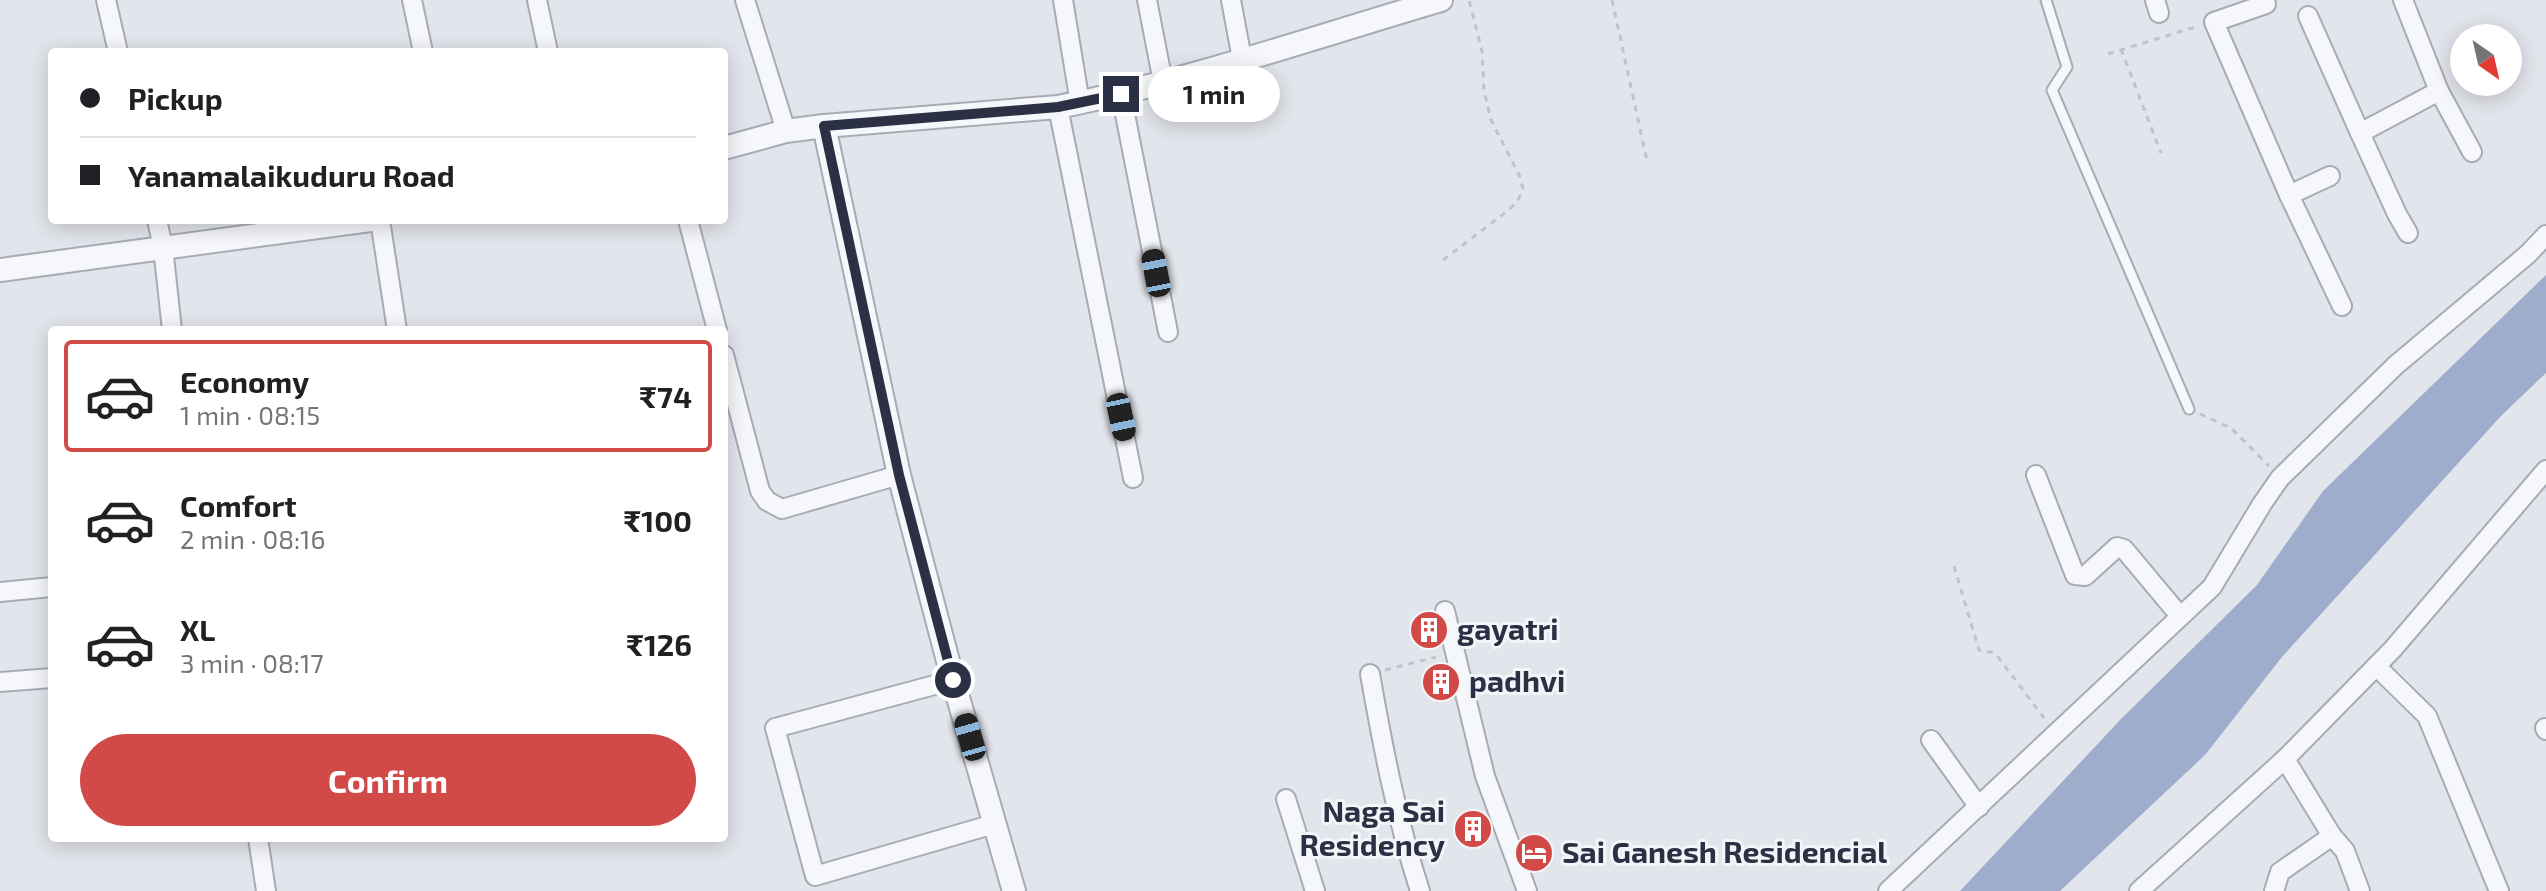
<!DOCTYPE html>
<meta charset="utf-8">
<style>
body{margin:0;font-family:"Exo 2",sans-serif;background:#f2f2f2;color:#202124;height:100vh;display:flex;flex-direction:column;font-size:30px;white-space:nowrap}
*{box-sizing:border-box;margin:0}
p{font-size:26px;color:#757577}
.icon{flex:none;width:44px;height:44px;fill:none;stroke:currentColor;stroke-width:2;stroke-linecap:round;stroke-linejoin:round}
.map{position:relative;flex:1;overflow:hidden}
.side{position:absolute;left:48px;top:326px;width:680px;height:516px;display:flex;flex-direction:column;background:#fff;border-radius:8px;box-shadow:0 4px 20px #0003}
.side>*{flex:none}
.top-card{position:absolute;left:48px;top:48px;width:680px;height:176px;border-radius:8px;box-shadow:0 4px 20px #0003;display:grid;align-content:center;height:176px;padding:0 32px;background:#fff}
.needle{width:52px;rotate:146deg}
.buttons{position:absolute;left:2450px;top:24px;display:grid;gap:16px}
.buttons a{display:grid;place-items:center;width:72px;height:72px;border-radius:50%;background:#fff;box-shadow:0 4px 20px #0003;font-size:40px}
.end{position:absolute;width:36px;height:36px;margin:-18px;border:10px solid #2b3044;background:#fff;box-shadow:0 0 0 4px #fff}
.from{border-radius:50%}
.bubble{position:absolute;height:56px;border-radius:28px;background:#fff;box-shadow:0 4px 20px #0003;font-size:26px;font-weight:700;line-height:56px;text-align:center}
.car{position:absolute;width:24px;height:48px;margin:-24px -12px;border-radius:10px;box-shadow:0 0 6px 2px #0007;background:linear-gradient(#222 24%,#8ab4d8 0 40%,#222 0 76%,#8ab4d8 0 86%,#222 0)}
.top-card b{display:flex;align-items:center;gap:28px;height:76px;font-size:30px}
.top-card b+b{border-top:2px solid #e0e0e0}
.top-card i{width:20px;height:20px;background:#202124}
ul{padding:14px 0 0;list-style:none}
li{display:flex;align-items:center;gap:24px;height:112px;margin:0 16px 12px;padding:0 16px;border:4px solid transparent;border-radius:8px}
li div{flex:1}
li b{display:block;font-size:30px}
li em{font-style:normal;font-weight:700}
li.current{border-color:#d14a48}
li>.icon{width:72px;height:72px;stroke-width:1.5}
.primary-button{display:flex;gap:16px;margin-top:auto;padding:16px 32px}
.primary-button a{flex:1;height:92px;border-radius:48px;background:#d14a48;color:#fff;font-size:32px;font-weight:700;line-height:92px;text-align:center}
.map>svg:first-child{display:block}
.water{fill:#9eadcc}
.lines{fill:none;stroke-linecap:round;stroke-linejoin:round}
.service-casing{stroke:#a8abb6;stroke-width:13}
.minor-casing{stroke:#a8abb6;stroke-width:22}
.tertiary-casing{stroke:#a8abb6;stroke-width:26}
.path{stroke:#c1c3cb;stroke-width:3;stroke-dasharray:6 6;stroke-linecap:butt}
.service{stroke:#f6f7fa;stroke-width:9}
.minor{stroke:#f6f7fa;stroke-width:18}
.tertiary{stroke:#f6f7fa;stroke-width:22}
.route{stroke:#2b3044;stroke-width:10}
.labels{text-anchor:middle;stroke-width:6;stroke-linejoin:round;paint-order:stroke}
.poi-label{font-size:30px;font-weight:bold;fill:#2b3044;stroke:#f3f5f9;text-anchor:start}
</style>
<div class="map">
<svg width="2546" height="891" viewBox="0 0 2546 891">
<rect width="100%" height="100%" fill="#e3e5ec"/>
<!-- water -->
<polygon class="water" points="2546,275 2546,373 2501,416 2282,657 2205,755 2060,891 1960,891 2121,719 2257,585 2323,491"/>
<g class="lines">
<!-- service casing -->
<g class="service-casing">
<polyline id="service" points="2046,0 2067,67 2052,90 2189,409"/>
</g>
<!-- minor casing -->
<g class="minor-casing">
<g id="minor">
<polyline points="106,0 118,52"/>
<polyline points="412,0 423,52"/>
<polyline points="537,0 548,52"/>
<polyline points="745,0 786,131"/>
<polyline points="1063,0 1080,103"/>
<polyline points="1147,0 1163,82"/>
<polyline points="1231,0 1242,59"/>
<polyline points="2155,0 2159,13"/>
<polyline points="2264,0 2266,4 2214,22 2289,195 2342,306"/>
<polyline points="2403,0 2439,91 2472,152"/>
<polyline points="2308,16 2360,133 2439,91"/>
<polyline points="1121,94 1168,332"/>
<polyline points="1058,107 1133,478"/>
<polyline points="2360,133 2397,214 2408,233"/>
<polyline points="2289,195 2330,176"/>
<polyline points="157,220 163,247 172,330"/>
<polyline points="380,220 397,330"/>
<polyline points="688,220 717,330"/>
<polyline points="724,355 760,491 767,501 782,509 899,475"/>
<polyline points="2036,475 2075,575 2085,576 2117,547 2124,549 2180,616"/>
<polyline points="0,592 52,587"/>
<polyline points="1445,611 1485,776 1527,891"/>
<polyline points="2376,666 2427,716 2499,891"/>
<path d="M 1370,674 C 1383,748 1397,820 1420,891"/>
<polyline points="953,680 775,728 815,876 994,824"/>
<polyline points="0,682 52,678"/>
<polyline points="2545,728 2546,730"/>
<polyline points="1931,740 1979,807"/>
<polyline points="2285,759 2332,836"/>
<polyline points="1286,799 1315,891"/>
<polyline points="258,838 266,891"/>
<polyline points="1888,891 2212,587 2262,504 2280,478 2396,365 2528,254 2546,235"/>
<polyline points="2139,891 2285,759 2392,650 2546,470"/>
<polyline points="2274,891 2280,872 2332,836 2345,851 2360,891"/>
</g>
</g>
<!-- tertiary casing -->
<g class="tertiary-casing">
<g id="tertiary">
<polyline points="824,126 899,475 953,680 1014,891"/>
<path d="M 724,148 L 786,131 L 824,126 L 1058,107 C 1188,81 1315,37 1441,0"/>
<polyline points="0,270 370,220"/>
</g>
</g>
<!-- path -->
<g class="path">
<polyline points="1612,0 1647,161"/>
<polyline points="2121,49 2161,153"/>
<polyline points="2108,54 2195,27"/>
<polyline points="1443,260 1510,209 1518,200 1523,189 1520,177 1491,120 1484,90 1482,51 1469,0"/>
<polyline points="2200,414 2231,428 2269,466"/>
<polyline points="1954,566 1979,650 1995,653 2044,718"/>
<polyline points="1385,670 1436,657"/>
</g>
<!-- service -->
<use href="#service" class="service"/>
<!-- minor -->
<use href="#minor" class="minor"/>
<!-- tertiary -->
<use href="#tertiary" class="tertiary"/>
</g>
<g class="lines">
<!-- route -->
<polyline class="route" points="953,680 899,475 824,126 1058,107 1121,94"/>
</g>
<!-- icons -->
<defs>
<g id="building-disc" transform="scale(2)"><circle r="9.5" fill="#d14a48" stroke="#f3f5f9"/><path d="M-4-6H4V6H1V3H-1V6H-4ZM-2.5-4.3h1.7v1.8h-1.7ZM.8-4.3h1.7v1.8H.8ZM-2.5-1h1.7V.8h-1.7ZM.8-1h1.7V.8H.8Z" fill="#fff"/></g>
<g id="hotel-disc" transform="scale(2)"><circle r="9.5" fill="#d14a48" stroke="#f3f5f9"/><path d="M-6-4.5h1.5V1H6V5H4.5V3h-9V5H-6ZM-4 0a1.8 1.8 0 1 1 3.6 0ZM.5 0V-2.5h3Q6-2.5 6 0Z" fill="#fff"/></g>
</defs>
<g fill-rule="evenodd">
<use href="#building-disc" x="1429" y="630"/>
<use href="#building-disc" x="1441" y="682"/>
<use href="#building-disc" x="1473" y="829"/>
<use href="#hotel-disc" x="1534" y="853"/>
</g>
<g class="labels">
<!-- poi labels -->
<g class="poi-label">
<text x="1457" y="640">gayatri</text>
<text x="1469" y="692">padhvi</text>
<text x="1445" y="822" text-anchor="end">Naga Sai<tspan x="1445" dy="34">Residency</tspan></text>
<text x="1562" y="863">Sai Ganesh Residencial</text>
</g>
</g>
</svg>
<div class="buttons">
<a><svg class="needle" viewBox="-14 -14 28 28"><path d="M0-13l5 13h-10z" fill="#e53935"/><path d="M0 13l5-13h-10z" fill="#757577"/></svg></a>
</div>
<i class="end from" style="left:953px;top:680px"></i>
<i class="end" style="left:1121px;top:94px"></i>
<div class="bubble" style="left:1148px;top:66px;width:132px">1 min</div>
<i class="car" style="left:1156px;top:273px;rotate:349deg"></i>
<i class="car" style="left:1121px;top:417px;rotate:168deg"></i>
<i class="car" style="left:970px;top:737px;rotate:344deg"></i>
<div class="top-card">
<b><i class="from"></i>Pickup</b>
<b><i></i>Yanamalaikuduru Road</b>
</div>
<section class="side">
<ul>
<li class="current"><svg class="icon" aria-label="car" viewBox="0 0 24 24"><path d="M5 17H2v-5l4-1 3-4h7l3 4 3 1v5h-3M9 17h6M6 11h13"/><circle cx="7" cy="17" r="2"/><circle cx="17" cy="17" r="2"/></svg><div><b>Economy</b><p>1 min · 08:15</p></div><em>₹74</em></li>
<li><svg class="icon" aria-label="car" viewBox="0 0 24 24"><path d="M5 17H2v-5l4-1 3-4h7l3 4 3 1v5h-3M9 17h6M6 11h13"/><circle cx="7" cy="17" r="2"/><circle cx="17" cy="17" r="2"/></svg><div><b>Comfort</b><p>2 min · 08:16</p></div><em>₹100</em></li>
<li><svg class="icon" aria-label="car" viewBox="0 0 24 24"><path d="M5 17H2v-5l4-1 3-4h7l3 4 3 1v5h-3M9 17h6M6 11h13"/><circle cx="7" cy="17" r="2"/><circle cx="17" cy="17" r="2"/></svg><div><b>XL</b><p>3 min · 08:17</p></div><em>₹126</em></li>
</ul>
<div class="primary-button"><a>Confirm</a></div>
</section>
</div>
